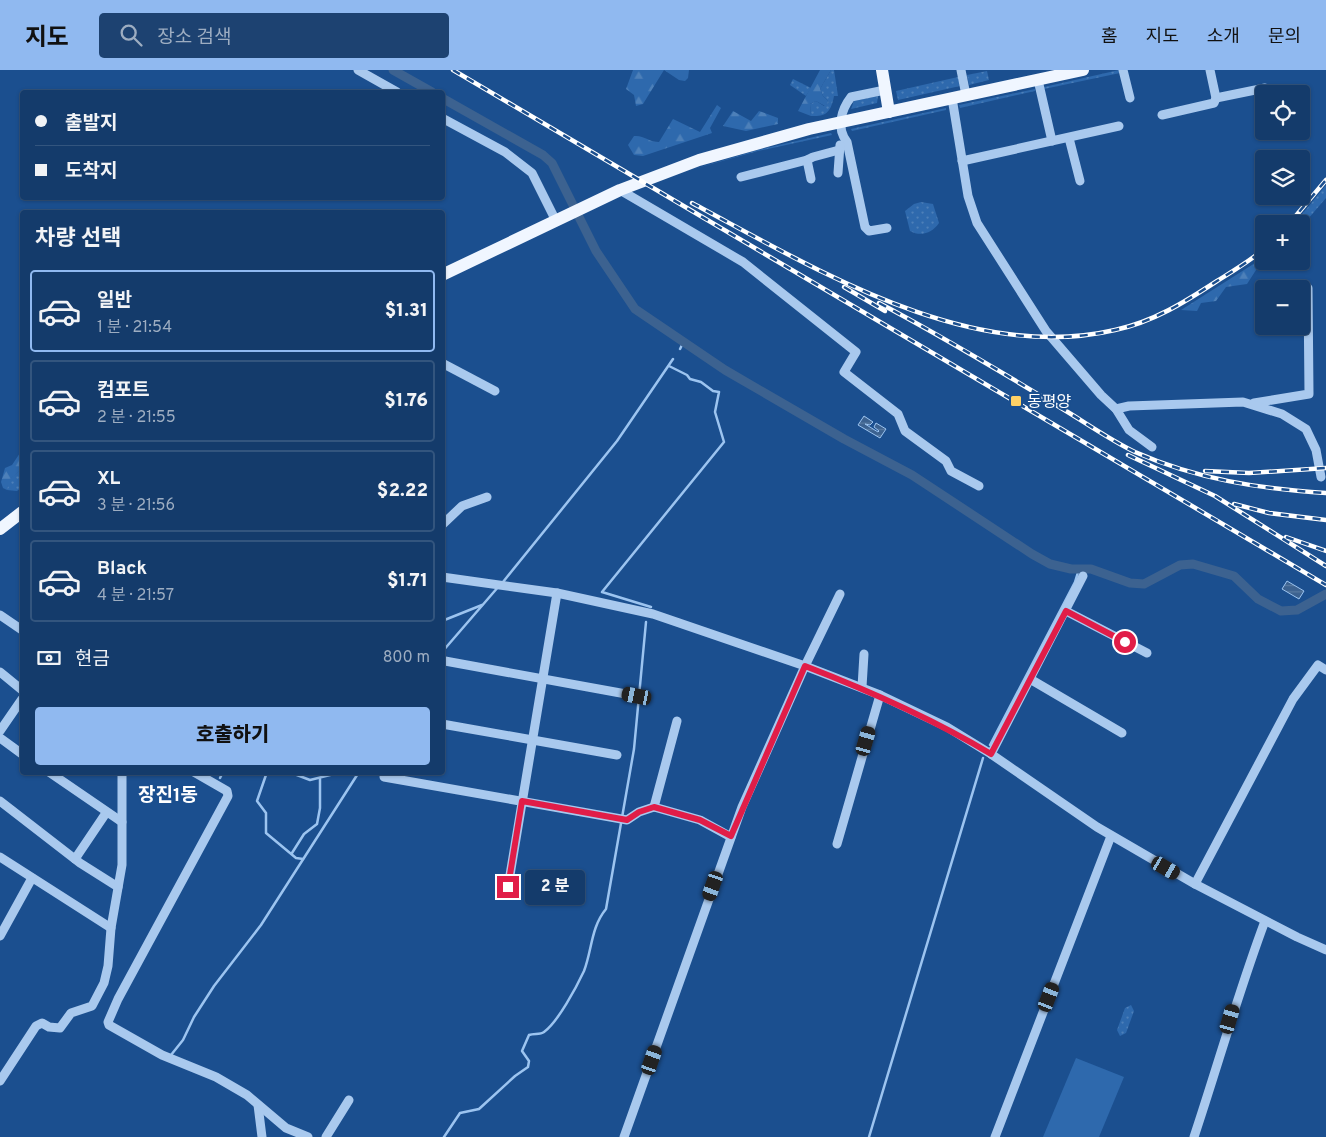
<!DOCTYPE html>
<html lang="ko">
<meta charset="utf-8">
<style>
body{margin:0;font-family:Overpass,"Noto Sans KR",sans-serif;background:#1d4271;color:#f1f3f6;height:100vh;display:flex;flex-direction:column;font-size:19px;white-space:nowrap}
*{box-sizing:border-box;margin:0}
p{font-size:16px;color:#9dadc1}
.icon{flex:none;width:28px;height:28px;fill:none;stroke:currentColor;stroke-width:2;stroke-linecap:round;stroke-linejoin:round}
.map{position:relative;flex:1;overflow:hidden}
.side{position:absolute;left:20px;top:140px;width:425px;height:565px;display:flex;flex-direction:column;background:#143b6b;border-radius:5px;box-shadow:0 1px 4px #0004,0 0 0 1px #33557e}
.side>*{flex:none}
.guide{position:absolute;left:20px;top:20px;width:425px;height:110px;border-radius:5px;box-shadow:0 1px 4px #0004,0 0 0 1px #33557e;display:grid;align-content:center;height:110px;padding:0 15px;background:#143b6b}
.buttons{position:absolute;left:1255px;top:15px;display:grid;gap:10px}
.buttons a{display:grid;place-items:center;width:55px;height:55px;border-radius:5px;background:#143b6b;box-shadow:0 1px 4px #0004,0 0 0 1px #33557e;font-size:25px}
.end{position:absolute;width:22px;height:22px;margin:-11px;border:6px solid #e11d48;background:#fff;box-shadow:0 0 0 2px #fff}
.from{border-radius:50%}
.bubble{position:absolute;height:35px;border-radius:5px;background:#143b6b;box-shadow:0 1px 4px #0004,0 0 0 1px #33557e;font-size:16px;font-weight:800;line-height:35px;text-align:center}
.car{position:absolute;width:15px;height:30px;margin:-15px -8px;border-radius:6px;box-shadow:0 0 4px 1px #0007;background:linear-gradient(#222 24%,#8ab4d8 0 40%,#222 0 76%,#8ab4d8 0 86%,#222 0)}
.guide b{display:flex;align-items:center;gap:18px;height:48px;font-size:19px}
.guide b+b{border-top:1px solid #33557e}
.guide i{width:12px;height:12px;background:#f1f3f6}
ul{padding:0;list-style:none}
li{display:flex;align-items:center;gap:15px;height:82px;margin:0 10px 8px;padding:0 5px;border:2px solid #33557e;border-radius:5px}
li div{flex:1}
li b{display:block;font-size:19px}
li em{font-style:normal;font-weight:800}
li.on{border-color:#90b9f0}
li>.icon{width:45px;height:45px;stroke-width:1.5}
h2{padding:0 15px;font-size:22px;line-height:60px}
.pay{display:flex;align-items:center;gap:12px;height:55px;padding:0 15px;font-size:19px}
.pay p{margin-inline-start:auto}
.action{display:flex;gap:10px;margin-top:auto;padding:10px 15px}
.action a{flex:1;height:58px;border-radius:5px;background:#90b9f0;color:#111;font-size:20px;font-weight:800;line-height:58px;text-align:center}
header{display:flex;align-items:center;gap:30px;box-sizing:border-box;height:70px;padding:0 25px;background:#90b9f0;color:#111}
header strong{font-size:24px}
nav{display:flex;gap:28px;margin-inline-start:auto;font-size:18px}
.search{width:350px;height:45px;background:#1d4271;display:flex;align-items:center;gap:12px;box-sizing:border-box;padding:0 18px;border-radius:5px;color:#9dadc1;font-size:19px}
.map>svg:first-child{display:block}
.grass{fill:url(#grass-dots)}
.forest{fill:url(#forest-firs)}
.garden{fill:#2e69ad}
.water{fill:url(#water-rules);stroke:#9cc4f0}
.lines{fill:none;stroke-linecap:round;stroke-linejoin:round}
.stream{stroke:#9cc4f0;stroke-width:2.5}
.canal{stroke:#3c6290;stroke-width:9}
.minor{stroke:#a9c9ee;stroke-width:9}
.major{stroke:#f0f6ff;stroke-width:12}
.rail-casing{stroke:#fff;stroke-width:4.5}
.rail{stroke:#1b4f8f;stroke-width:2.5;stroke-dasharray:8;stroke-linecap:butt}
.route{stroke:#e11d48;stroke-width:6}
.poi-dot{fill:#ffd166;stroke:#1b4f8f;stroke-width:2}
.labels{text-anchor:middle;stroke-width:4;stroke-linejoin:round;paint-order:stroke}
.poi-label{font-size:16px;fill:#fff;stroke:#1b4f8f;text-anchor:start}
.quarter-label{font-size:19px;font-weight:bold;fill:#fff;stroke:#1b4f8f}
</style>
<header>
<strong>지도</strong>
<div class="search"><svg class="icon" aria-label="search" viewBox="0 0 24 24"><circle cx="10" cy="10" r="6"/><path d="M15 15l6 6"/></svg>장소 검색</div>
<nav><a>홈</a><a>지도</a><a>소개</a><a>문의</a></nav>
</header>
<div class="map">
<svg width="1326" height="1067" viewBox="0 0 1326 1067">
<defs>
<pattern id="grass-dots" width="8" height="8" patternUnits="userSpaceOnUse" patternTransform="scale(1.25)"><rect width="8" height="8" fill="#2e69ad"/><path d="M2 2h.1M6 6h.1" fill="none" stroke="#4d80b9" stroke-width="1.8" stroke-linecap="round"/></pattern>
<pattern id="forest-firs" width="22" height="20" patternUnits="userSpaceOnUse" patternTransform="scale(1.25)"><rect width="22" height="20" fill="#2e69ad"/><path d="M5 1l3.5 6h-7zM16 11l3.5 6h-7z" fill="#4d80b9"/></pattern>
<pattern id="water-rules" width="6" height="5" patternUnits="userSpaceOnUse" patternTransform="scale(1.25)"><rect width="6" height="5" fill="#3c6290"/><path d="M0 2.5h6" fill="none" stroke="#597aa1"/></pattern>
</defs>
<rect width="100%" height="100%" fill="#1b4f8f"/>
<!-- grass -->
<g class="grass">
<path d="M 831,0 L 834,0 L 838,26 L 834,26 C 831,42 826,47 811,46 L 810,34 L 816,31 L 824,36 L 829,32 L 823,26 L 820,19 Z"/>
<polygon points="1119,0 1120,3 1044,19 1044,17"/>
<polygon points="987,1 989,10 969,15 967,5"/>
<polygon points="958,7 960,16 898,30 896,21"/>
<polygon points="793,9 811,18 806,26 790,15"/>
<polygon points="1035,19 1035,21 960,38 959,35"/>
<polygon points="878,26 877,33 851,39 854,31"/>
<polygon points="946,38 946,40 852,61 851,59"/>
<polygon points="831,63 832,65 758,81 690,100 758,80"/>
<polygon points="1326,115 1326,128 1301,157 1301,154 1294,154"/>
<path d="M 921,132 L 933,134 L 939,153 C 932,163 921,167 910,161 L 905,141 L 914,134 Z"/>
<polygon points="22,399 22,417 17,421 7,420 8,410"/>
<polygon points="1131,935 1134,941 1126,963 1120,966 1117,960 1125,938"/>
</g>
<!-- forest -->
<g class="forest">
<polygon points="633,0 689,0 688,8 685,11 679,10 664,0 643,34 636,36 634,25 626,19"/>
<polygon points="820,0 831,0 820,19 823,26 829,32 825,36 816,31 810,34 811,46 798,41"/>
<path d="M 717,35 L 721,38 L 710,58 L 712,63 L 643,86 L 634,85 L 628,75 L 634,66 C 644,65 649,72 659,72 L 673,49 L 700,62 Z"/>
<polygon points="733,41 751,51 759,41 778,48 778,54 746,61 723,56"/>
<polygon points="1255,193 1256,200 1247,214 1226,217 1216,231 1201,233 1197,241 1181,240"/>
<polygon points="22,380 22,399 9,410 7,420 3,418 1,412 5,398 12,395"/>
</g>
<!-- garden -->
<polygon class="garden" points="1076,988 1124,1007 1099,1067 1043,1067"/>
<!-- water -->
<g class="water">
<polygon points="864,346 873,352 870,355 865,354 878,362 879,361 874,357 876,353 886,359 880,368 858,355"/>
<polygon points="1287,511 1304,521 1299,529 1282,519"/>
</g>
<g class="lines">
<!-- stream -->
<g class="stream">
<polyline points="680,279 683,273"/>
<polyline points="503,512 617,371 673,289"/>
<polyline points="651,537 602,522 724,372 715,342 719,322 713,321 701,312 690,309 687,305 669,296"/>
<polyline points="442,551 482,535"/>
<polyline points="442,582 499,516"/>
<polyline points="990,675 1075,512 1079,499"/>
<polyline points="267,702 257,731 266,743 266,763 296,788 303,789"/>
<polyline points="289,702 310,710 342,702"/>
<polyline points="220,708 223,702"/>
<polyline points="292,783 304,764 317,754 320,738 320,709"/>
<polyline points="171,985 183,970 194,947 214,916 261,855 359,702"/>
<path d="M 444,1067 L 460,1043 L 479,1039 L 515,1006 L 528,997 L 529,991 L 522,981 L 529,965 C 534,963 540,965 544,962 C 558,952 577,916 584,901 C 592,880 591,857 606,839 L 634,679 L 646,552"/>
<polyline points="869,1067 983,688"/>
</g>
<!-- canal -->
<g class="canal">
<polyline points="393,0 432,22"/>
<polyline points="442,28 543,85 552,93 596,181 635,239 725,300 844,369 912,405 1032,484 1050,494 1071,499 1091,499 1130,513 1144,514 1180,495 1193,494 1234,506 1258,529 1281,541 1297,540 1326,524"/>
</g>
<!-- minor -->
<g class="minor">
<polyline points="358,0 397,22"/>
<polyline points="961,0 966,25"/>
<polyline points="1123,0 1130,28"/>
<polyline points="1038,10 1052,71"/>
<path d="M 885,20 L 851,27 C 841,40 836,58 847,72 L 865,157 L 869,161 L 887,158"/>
<polyline points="952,28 968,126 977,153 1046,261 1101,325 1116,339 1129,360 1152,377"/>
<polyline points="1216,28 1265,18"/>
<polyline points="1162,45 1214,33 1216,28 1210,0"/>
<polyline points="442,48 505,82 532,103 556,151"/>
<polyline points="1069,68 1080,111"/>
<polyline points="962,91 1119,56"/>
<polyline points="838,103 840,75"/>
<polyline points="741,107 807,90"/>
<polyline points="811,109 807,90 813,87 839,80"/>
<polyline points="620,120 743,192 856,282 844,302 898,344 905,361 946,391 951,401 979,416"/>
<polyline points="442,293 495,321"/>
<polyline points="1254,333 1309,324 1308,218"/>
<polyline points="1116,339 1129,336 1243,332 1282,344 1306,359 1316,380 1321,407"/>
<polyline points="442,455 462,436 487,427"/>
<polyline points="442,507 557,523 653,544 805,596 880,625 947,657 991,684 1097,757 1195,814 1297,867 1326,880"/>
<polyline points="1066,541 1147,583"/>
<polyline points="0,545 22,560"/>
<polyline points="445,591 637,626"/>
<polyline points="0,602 22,620"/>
<polyline points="1030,609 1122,663"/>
<polyline points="862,617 864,584"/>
<polyline points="442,654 617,685"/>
<polyline points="0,661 22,629"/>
<polyline points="0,668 22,684"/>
<polyline points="991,684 1083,506"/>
<polyline points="49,702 122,752"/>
<polyline points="194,702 227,721 228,726 118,929 108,952 109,955 162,985 216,1007 247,1025 286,1058 308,1067"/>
<polyline points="384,707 627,750 639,742 654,737 700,750 731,767"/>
<polyline points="0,731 80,793 118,817"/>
<polyline points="654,737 677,651"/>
<polyline points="837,774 880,625"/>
<polyline points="0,787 111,858"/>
<polyline points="75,789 106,743"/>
<polyline points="1195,814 1293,629 1318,595 1326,600"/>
<polyline points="508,817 557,523"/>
<polyline points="0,866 32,808"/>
<polyline points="0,1011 36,956 42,953 49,957 60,958 71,943 92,936 104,913 108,896 111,858 122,795 122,702"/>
<polyline points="258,1035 262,1067"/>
<polyline points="326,1067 349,1030"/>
<polyline points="624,1067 742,737 805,596 840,524"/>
<polyline points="995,1067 1111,766"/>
<path d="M 1194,1067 C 1218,995 1238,923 1265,851"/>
</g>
<!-- major -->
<g class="major">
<polyline points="882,0 889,42"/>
<polyline points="442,205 620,120 699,90 809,59 1083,0"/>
<polyline points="0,459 22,442"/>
</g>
<!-- rail casing -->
<g class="rail-casing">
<g id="rail">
<polyline points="453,0 1326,515"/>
<path d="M 692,133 C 816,199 969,294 1115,260 C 1153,252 1185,232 1217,211 C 1233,201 1250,191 1264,179"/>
<polyline points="1289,154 1326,110"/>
<polyline points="844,217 885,241"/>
<path d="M 879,233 C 940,265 998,300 1056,335 C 1082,350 1108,369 1135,382 C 1196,409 1260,419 1326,423"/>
<polyline points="1128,385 1215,426 1326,496"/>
<polyline points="1205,401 1249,403 1326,398"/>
<polyline points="1234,434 1269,443 1326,450"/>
<polyline points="1286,467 1326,481"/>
</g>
</g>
<!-- rail -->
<use href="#rail" class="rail"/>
</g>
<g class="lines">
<!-- route -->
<path class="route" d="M 508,817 L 522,731 L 627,750 L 639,742 L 654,737 L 700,750 L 731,766 L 805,596 C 870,621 931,648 991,684 L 1066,541 L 1125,572"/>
</g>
<!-- markers -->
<rect class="poi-dot" x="1010" y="325" width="12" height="12" rx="2.5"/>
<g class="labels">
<!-- poi labels -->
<g class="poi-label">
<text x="1027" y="337">동평양</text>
</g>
<!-- quarter labels -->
<g class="quarter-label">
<text x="168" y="731">장진1동</text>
</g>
</g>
</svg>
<div class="buttons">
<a><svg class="icon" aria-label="locate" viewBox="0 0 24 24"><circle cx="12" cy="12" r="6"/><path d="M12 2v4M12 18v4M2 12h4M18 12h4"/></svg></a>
<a><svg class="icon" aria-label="layers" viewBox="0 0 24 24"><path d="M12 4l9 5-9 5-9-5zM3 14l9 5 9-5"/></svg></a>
<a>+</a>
<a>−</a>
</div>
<i class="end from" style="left:1125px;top:572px"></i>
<i class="end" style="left:508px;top:817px"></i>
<div class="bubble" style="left:525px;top:800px;width:60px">2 분</div>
<i class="car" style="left:637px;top:626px;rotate:281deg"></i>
<i class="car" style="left:866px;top:671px;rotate:16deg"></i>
<i class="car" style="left:1166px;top:798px;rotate:120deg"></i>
<i class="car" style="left:713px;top:816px;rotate:199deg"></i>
<i class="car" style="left:1049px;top:927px;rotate:21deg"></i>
<i class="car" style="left:1230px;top:949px;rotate:16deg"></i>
<i class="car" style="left:652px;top:990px;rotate:19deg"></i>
<div class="guide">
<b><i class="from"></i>출발지</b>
<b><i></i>도착지</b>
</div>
<section class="side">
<h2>차량 선택</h2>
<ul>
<li class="on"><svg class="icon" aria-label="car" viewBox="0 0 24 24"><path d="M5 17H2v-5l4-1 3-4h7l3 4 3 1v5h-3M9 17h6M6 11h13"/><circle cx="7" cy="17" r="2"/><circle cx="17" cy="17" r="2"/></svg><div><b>일반</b><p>1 분 · 21:54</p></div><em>$1.31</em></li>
<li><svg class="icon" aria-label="car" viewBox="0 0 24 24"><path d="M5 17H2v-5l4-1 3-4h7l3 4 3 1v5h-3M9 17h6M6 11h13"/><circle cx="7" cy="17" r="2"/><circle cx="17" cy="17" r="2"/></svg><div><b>컴포트</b><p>2 분 · 21:55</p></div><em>$1.76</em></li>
<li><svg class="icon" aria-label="car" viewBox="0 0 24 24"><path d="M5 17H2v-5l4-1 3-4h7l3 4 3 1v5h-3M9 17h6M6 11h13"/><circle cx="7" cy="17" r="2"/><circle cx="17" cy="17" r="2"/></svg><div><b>XL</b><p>3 분 · 21:56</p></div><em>$2.22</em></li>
<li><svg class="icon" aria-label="car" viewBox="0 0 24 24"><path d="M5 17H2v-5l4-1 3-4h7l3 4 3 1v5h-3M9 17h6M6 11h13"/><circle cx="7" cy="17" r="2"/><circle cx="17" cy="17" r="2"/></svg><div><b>Black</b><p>4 분 · 21:57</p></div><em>$1.71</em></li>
</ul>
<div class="pay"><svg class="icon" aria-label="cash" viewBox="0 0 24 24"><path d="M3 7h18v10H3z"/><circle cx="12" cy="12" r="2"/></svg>현금<p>800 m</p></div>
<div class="action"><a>호출하기</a></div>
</section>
</div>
